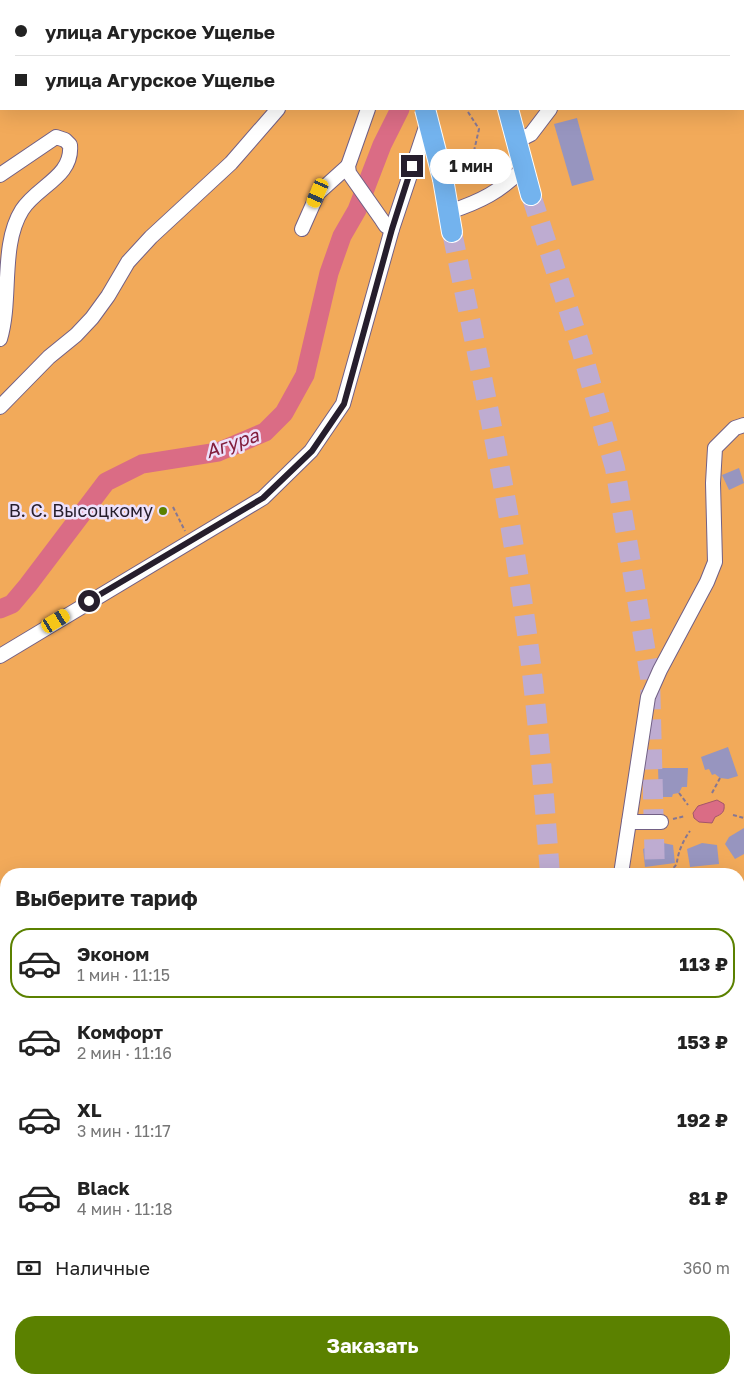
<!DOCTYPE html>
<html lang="ru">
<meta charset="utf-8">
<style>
body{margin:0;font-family:"Golos Text",sans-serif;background:#f6f6f6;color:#222;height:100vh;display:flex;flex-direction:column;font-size:19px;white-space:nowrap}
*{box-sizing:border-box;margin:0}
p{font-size:16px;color:#767676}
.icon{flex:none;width:28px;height:28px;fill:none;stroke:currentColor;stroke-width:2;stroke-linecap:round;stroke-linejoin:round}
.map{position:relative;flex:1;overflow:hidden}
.side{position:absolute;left:0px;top:868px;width:745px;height:516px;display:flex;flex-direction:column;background:#fff;border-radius:20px 20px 0 0;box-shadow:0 5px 20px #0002}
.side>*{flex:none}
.banner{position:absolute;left:0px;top:0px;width:745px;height:110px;box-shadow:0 5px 20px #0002;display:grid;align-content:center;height:110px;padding:0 15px;background:#fff}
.end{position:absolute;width:22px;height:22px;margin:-11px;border:6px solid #261e2d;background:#fff;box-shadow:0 0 0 2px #fff}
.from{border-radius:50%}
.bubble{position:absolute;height:35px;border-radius:18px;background:#fff;box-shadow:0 5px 20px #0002;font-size:16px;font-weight:700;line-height:35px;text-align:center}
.car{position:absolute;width:15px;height:30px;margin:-15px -8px;border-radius:6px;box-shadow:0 0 4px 1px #0007;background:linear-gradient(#f5c518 24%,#345 0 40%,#f5c518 0 76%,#345 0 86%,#f5c518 0)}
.banner b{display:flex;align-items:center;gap:18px;height:48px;font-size:19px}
.banner b+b{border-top:1px solid #e0e0e0}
.banner i{width:12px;height:12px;background:#222}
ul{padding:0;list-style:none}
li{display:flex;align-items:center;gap:15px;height:70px;margin:0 10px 8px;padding:0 5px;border:2px solid transparent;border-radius:20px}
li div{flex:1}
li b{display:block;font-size:19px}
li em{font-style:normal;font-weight:700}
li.active{border-color:#5b8100}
li>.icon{width:45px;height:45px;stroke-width:1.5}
h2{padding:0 15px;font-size:22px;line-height:60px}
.pay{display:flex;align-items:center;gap:12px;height:55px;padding:0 15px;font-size:19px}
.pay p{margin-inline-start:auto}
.primary-button{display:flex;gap:10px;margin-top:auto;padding:10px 15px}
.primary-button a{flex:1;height:58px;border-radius:20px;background:#5b8100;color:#fff;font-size:20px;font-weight:700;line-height:58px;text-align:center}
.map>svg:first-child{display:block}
.green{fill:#f2aa5a;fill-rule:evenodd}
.water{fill:#da6c85;stroke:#a4556b}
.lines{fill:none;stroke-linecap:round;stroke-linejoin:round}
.river{stroke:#da6c85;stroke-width:19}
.building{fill:#9795bf}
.highway-tunnel{stroke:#beacd1;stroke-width:20;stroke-dasharray:20 10;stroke-linecap:butt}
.minor-casing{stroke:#726085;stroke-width:16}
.highway-casing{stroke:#fff;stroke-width:22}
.path{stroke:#857794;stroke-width:2;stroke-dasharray:4 2.5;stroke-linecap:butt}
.minor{stroke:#fff;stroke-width:14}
.highway{stroke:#73b3ee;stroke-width:20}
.highway-bridge-casing{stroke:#fff;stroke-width:22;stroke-linecap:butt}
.highway-bridge{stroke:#73b3ee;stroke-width:20}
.route{stroke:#261e2d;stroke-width:6}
.poi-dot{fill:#5b8100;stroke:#ede1fb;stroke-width:2}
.labels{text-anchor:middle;stroke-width:5;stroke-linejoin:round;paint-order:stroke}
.poi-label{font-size:18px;fill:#261e2d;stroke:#ede1fb;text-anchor:end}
.water-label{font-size:19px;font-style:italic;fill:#821e3d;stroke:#ede1fb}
</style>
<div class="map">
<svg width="744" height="1383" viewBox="0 0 744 1383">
<rect width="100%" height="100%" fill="#e4d0fa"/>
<!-- green -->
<path class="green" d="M 0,0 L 744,0 L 744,1383 L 332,1383 L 325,1378 L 739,1378 L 739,874 L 6,874 L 6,1378 L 167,1378 L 171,1383 L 0,1383 ZM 1,1 L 744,1 L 744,109 L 1,109 Z"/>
<!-- water -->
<path class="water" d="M 717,800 L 724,804 C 725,812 722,814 715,817 L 712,823 L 699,822 L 694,818 L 693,813 L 698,806 Z"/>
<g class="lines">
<!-- river -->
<g class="river">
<polyline points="448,1 449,0"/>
<polyline points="0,609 12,604 28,585 106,482 142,464 218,452 265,432 284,413 305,375 329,273 342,236 357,210 382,145 400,109"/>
</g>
</g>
<!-- building -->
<g class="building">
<polygon points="577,118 594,180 572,186 554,124"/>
<polygon points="739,468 744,483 729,490 722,475"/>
<polygon points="728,747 738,776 728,779 720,778 715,774 712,775 709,769 705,770 701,757"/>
<polygon points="658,768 688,768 687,787 682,787 679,793 673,794 672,797 659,797"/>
<polygon points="744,828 744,854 735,859 725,844 729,837"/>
<polygon points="658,842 673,845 675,863 645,867 643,849"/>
<polygon points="702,843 717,845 719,864 690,867 687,849"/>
<polygon points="0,1367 10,1380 6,1383 0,1383"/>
</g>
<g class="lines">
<!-- highway-tunnel -->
<g class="highway-tunnel">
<polyline points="531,195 580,345 615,468 650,677 655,874"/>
<path d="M 452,232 C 477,354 504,476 522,599 C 536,690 543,782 550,874"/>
<polyline points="604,1378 605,1383"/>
<polyline points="715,1378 716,1383"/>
</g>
<!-- minor casing -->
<g class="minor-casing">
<g id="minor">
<polyline points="11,1 12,0"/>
<polyline points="372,1 373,0"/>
<polyline points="513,1 515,0"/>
<polyline points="583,1 584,0"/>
<polyline points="0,46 1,41"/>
<polyline points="368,109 348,166 349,173 382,220 386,226 392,229"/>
<polyline points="517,141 531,134 550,109"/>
<path d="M 0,175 L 56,137 L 65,140 L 70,145 C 73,177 37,186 22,210 C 0,245 12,299 0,339"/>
<path d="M 449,212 C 482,201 499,192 524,168"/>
<polyline points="302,229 318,193 348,166"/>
<polyline points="0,407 49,357 76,335 92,318 108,296 128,262 151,237 231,163 278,109"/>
<polyline points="0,656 263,498 311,451 343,404 392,229 428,121"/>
<polyline points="629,822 661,822"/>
<polyline points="621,874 648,697 660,670 707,582 715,562 713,483 715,448 735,428 744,425"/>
<polyline points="739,931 744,929"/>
<polyline points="739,1124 744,1119"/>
<polyline points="0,1338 6,1334"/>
<polyline points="310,1383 316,1378"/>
</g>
</g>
<!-- highway casing -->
<g class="highway-casing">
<g id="highway">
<polyline points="399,0 399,1"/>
<polyline points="470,0 471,1"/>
<polyline points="508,109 531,195"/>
<polyline points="443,179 452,232"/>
</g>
</g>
<!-- path -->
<g class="path">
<polyline points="468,112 479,129 474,151 479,159"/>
<polyline points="173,507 185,531"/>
<polyline points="679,793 688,805"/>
<polyline points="712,793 720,778"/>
<polyline points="733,815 744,818"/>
<polyline points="673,819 685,816"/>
<path d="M 655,874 C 685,867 672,866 682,845 C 684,840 687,835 690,831"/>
<polyline points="739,1307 744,1309"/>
</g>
<!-- minor -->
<use href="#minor" class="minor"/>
<!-- highway -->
<use href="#highway" class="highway"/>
<!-- highway-bridge casing -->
<g class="highway-bridge-casing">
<polyline id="highway-bridge" points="425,109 443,179"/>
</g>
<!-- highway-bridge -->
<use href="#highway-bridge" class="highway-bridge"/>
</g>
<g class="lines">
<!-- route -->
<polyline class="route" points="89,601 263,498 312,451 344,404 392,229 412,166"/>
</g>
<!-- markers -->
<circle class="poi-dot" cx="163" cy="511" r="5"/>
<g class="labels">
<!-- poi labels -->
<g class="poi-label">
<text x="153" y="517">В. С. Высоцкому</text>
</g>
<!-- water labels -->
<g class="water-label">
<text transform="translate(232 443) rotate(-19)" y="7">Агура</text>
</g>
</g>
</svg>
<i class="end from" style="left:89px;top:601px"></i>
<i class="end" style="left:412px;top:166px"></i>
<div class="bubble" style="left:430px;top:149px;width:82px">1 мин</div>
<i class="car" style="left:318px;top:193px;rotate:204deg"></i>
<i class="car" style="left:56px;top:621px;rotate:59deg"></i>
<div class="banner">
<b><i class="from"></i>улица Агурское Ущелье</b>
<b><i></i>улица Агурское Ущелье</b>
</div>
<section class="side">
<h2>Выберите тариф</h2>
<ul>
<li class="active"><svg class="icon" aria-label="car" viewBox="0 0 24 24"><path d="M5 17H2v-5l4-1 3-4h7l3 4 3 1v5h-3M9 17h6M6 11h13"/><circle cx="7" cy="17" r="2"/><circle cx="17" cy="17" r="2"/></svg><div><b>Эконом</b><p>1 мин · 11:15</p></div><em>113 ₽</em></li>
<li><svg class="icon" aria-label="car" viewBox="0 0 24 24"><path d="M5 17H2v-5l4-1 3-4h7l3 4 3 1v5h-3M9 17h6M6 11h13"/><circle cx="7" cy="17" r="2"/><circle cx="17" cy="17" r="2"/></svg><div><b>Комфорт</b><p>2 мин · 11:16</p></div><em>153 ₽</em></li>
<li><svg class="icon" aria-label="car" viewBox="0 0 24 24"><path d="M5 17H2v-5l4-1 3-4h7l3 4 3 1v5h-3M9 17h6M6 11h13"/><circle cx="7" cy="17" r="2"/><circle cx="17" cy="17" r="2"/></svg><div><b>XL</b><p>3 мин · 11:17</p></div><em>192 ₽</em></li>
<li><svg class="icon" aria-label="car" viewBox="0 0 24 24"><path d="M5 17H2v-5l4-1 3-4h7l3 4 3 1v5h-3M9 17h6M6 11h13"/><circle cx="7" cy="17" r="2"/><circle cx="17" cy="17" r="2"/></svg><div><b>Black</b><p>4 мин · 11:18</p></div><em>81 ₽</em></li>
</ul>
<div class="pay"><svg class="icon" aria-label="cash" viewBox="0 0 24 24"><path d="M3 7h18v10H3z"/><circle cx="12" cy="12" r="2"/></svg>Наличные<p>360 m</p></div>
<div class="primary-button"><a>Заказать</a></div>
</section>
</div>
